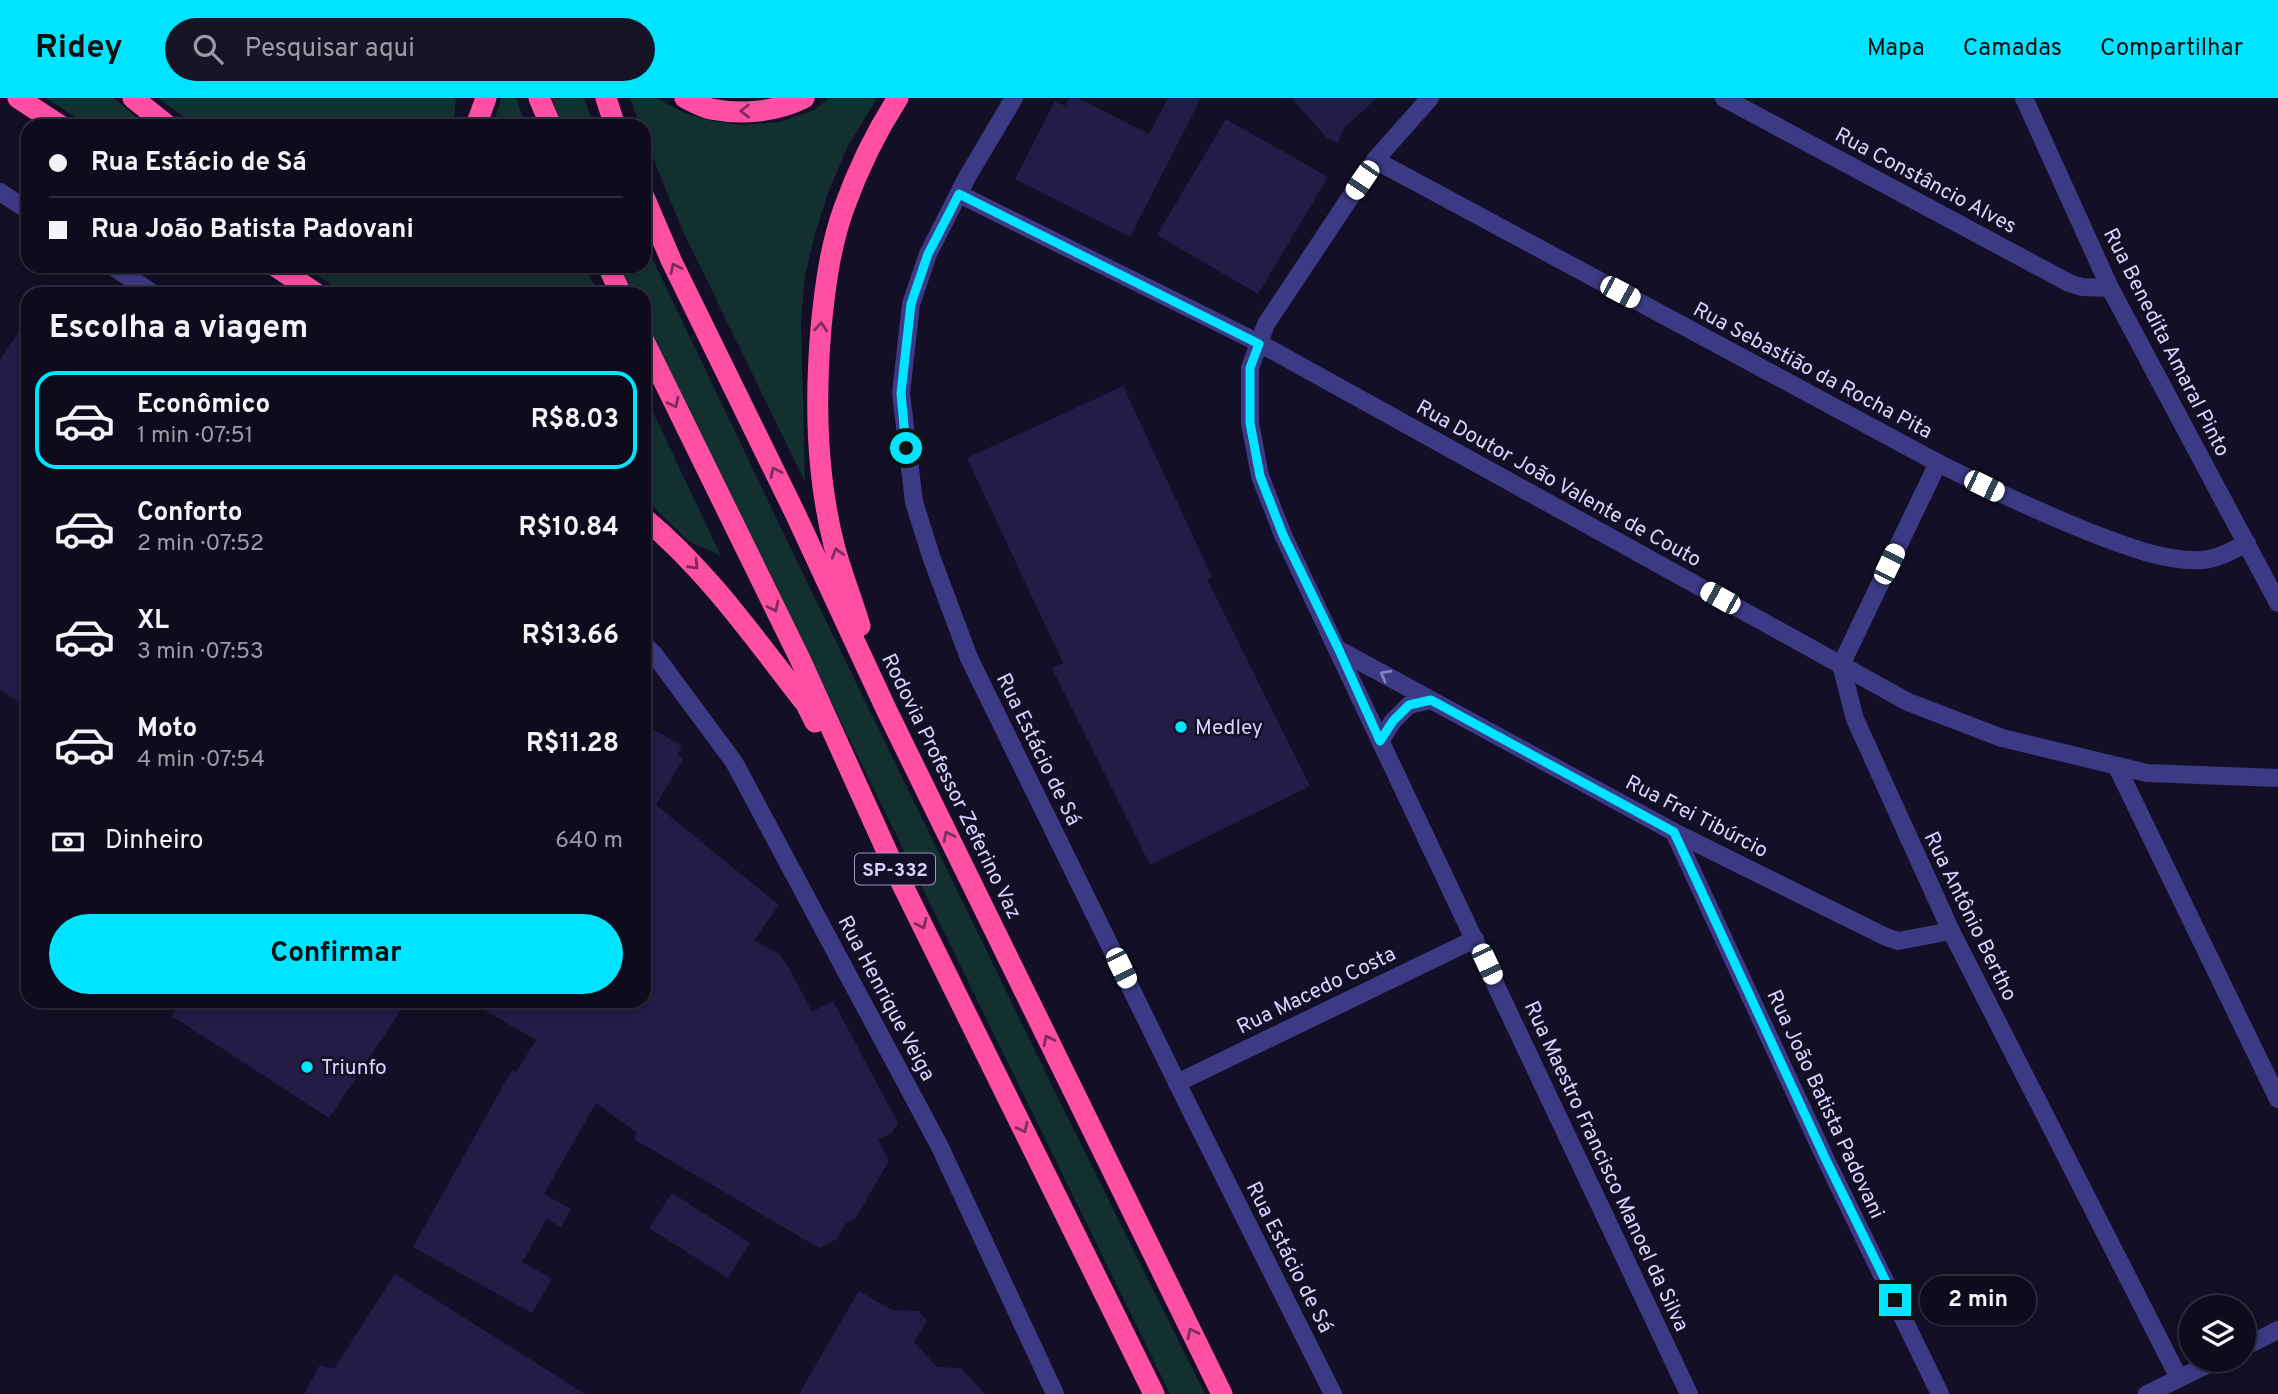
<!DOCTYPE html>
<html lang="pt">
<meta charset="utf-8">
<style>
body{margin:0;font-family:Overpass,sans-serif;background:#171425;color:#f1f3f6;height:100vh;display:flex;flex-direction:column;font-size:26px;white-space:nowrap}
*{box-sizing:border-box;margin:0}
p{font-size:23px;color:#9b9ba3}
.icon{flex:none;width:38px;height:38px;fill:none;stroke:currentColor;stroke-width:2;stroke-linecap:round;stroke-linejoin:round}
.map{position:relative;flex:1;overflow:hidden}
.side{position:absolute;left:21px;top:189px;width:630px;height:721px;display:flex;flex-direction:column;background:#0e0b1c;border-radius:21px;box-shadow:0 4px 10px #0003,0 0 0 2px #2e2b3b}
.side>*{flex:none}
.guide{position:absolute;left:21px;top:21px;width:630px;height:154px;border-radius:21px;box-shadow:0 4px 10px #0003,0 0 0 2px #2e2b3b;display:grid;align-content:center;height:154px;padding:0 28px;background:#0e0b1c}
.fabs{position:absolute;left:2179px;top:1197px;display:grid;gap:14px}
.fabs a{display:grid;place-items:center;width:77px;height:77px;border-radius:50%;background:#0e0b1c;box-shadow:0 4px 10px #0003,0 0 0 2px #2e2b3b;font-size:35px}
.end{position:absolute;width:32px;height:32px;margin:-16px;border:9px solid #00e5ff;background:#111;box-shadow:0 0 0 4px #111}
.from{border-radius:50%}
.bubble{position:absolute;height:49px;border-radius:24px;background:#0e0b1c;box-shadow:0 4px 10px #0003,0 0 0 2px #2e2b3b;font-size:23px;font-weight:700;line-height:49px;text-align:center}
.car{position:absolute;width:21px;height:42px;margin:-21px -10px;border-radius:9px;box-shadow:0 0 5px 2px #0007;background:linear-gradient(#fff 24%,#345 0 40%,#fff 0 76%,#345 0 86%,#fff 0)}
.guide b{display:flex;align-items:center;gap:24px;height:66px;font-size:26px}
.guide b+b{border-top:2px solid #2e2b3b}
.guide i{width:18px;height:18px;background:#f1f3f6}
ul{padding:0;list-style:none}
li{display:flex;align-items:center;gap:21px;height:98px;margin:0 14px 10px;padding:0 14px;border:4px solid transparent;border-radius:21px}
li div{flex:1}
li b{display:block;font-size:26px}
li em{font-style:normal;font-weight:700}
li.selected{border-color:#00e5ff}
li>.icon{width:63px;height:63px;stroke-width:1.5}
h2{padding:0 28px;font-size:32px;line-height:84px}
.pay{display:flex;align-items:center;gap:18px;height:77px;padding:0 28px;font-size:26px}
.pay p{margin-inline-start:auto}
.cta{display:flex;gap:14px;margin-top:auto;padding:14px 28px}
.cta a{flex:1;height:80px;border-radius:42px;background:#00e5ff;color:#111;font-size:28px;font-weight:700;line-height:80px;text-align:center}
header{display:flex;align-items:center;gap:42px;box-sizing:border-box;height:98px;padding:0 35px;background:#00e5ff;color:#111}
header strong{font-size:33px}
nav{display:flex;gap:38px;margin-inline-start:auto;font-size:24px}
.search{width:490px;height:63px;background:#171425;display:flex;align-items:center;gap:18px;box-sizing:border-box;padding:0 24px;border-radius:38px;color:#9b9ba3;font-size:26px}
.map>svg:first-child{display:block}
.green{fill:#12302f}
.building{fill:#241b47}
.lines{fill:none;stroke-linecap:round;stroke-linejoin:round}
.street{stroke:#3d3a85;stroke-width:18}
.highway{stroke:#ff4fa3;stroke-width:21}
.oneway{stroke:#7d2c5e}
.oneway2{stroke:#837fbc}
.route{stroke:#00e5ff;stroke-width:9}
.poi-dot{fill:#00e5ff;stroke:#130f26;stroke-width:2.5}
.labels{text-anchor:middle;stroke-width:5;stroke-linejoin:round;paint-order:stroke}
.shield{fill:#130f26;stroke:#9e99be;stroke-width:2}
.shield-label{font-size:19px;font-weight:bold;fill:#d9d4ff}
.street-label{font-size:21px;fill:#d9d4ff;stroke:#130f26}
.poi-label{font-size:21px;fill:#d9d4ff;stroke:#130f26;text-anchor:start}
</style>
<header>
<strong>Ridey</strong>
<div class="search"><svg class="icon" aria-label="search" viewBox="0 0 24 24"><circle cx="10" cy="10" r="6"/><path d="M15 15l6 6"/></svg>Pesquisar aqui</div>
<nav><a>Mapa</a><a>Camadas</a><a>Compartilhar</a></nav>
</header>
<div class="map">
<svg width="2278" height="1296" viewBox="0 0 2278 1296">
<rect width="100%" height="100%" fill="#130f26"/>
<!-- green -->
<g class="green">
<polygon points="46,0 114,0 147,28 89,28"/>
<polygon points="158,0 456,0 454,21 449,28 196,28"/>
<polygon points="501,0 516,0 526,28 493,28"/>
<polygon points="551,0 584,0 594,28 562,28"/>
<polygon points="630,0 656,0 685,15 712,23 742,27 779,24 814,12 829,0 877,0 847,50 828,95 815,136 805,178 801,223 805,384 682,131 644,38 644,28 640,28"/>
<polygon points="644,143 793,455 1061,1006 1205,1296 1170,1296 683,301 644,220 644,196 633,196 620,168 644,168"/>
<polygon points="303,168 585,168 598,196 346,196"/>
<polygon points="644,295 721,458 690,444 644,400"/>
</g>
<!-- building -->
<g class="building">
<polygon points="1069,0 1078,0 1149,36 1168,0 1201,0 1130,139 1015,81 1055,3 1065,8"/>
<polygon points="1291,0 1377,0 1344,30 1338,45 1328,41"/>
<polygon points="1226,21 1328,79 1258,196 1157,137"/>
<polygon points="28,220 28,610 0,592 0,262"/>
<polygon points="1123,288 1212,479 1207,481 1310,688 1150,767 1052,570 1063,565 967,360"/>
<polygon points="644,626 682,648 677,657 683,661 656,707 779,807 754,842 780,857 789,870 812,914 833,903 898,1025 892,1035 878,1042 889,1063 855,1121 846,1125 837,1141 819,1150 634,1041 637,1035 596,1005 544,1096 571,1111 561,1129 547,1121 522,1164 552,1181 532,1215 413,1149 512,972 516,974 536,942 469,903 644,903"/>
<polygon points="181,903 407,903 329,1020 172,918"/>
<polygon points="672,1095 750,1145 728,1180 649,1130"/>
<polygon points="395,1176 585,1296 304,1296 320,1267 334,1271"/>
<polygon points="859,1193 892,1212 918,1213 927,1223 914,1244 937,1269 961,1270 985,1296 799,1296"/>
</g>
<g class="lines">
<!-- street -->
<g class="street">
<polyline points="1014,0 966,81 928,156 911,206 901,295 914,404 932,461 969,560 1189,1009 1333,1296"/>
<polyline points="1430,0 1375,62 1266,226 1250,270 1250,325 1260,378 1283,437 1689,1296"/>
<polyline points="1724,0 2069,185 2082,189 2110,190"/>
<polyline points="2024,0 2110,190 2278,505"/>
<path d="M 1375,62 L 1938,365 C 1988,390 2037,413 2089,434 C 2123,447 2164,464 2202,462 C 2218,461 2233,452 2247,445"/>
<polyline points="0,94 28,112"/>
<polyline points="959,96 1259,245 1908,604 2002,640 2147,675 2278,680"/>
<polyline points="112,168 154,196"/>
<polyline points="1938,365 1841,567 1855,621 1951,833 2179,1280"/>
<polyline points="644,547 654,556 734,664 940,1049 1055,1296"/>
<polyline points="1339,552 1674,734 1886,839 1898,843 1951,833"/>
<polyline points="1380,643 1393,623 1409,607 1431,602"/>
<polyline points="2117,669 2278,1001"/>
<polyline points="1674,734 1826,1062 1940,1296"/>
<polyline points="1177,985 1475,841"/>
<polyline points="2244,1249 2278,1232"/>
<polyline points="2147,1296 2217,1262"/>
</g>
<!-- highway -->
<g class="highway">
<polyline points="18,0 61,28"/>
<polyline points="133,0 168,28"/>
<polyline points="539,0 551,28"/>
<polyline points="606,0 615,28"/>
<path d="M 685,0 C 694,4 702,9 711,11 C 741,17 777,14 804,0"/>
<polyline points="476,28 486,0"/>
<polyline points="644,99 671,162 794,413 887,613 1222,1296"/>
<polyline points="275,168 317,196"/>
<polyline points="608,168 621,196"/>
<polyline points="644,243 800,561 898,778 1154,1296"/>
<path d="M 644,420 C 708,473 755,541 806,606 L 815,624"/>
<path d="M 860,528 C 852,501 841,474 834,447 C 816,375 815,303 821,230 C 825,189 830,149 844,110 C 858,71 876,34 898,0"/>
</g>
</g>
<!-- one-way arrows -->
<defs><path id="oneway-chevron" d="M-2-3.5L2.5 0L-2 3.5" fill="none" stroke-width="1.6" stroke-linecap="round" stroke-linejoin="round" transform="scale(1.75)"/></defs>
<g class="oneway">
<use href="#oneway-chevron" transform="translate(745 13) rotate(-180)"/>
<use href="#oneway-chevron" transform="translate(675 170) rotate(-116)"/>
<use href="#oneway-chevron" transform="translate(821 229) rotate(-85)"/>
<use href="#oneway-chevron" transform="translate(674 305) rotate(64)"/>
<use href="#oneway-chevron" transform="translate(775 374) rotate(-116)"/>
<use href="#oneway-chevron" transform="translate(837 455) rotate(-107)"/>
<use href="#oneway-chevron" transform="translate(694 467) rotate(47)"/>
<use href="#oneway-chevron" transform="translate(774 509) rotate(64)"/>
<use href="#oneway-chevron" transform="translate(948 738) rotate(-116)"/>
<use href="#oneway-chevron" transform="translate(922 826) rotate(64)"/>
<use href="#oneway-chevron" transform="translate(1048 942) rotate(-116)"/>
<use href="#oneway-chevron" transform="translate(1023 1030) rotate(64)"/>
<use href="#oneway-chevron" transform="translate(1192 1235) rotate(-116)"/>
</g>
<use class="oneway2" href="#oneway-chevron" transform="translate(1385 577) rotate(-152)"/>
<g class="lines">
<!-- route -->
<polyline class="route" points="906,350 901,295 911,206 928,156 959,96 1259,246 1250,270 1250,325 1260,378 1283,437 1339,552 1380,643 1393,623 1409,607 1431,602 1674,734 1826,1062 1895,1202"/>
</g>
<!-- markers -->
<g class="poi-dot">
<circle cx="1181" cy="629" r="7"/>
<circle cx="307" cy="969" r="7"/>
</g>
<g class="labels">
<!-- shield labels -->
<rect class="shield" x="855" y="755.5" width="80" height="31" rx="5"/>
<g class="shield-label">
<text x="895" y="778">SP-332</text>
</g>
<!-- street labels -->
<g class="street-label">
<text transform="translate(1926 82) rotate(28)" y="7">Rua Constâncio Alves</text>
<text transform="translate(2167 244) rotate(63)" y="7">Rua Benedita Amaral Pinto</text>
<text transform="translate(1813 272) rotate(28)" y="7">Rua Sebastião da Rocha Pita</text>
<text transform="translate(1559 385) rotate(29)" y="7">Rua Doutor João Valente de Couto</text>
<text transform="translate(1039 651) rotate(64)" y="7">Rua Estácio de Sá</text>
<text transform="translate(952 688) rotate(64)" y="7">Rodovia Professor Zeferino Vaz</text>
<text transform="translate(1697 718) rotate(27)" y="7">Rua Frei Tibúrcio</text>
<text transform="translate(1971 818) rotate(64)" y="7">Rua Antônio Bertho</text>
<text transform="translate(1316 892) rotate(-26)" y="7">Rua Macedo Costa</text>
<text transform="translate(887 900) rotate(62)" y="7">Rua Henrique Veiga</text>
<text transform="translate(1826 1006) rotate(65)" y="7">Rua João Batista Padovani</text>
<text transform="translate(1607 1068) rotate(65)" y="7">Rua Maestro Francisco Manoel da Silva</text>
<text transform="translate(1290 1159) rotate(63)" y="7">Rua Estácio de Sá</text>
</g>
<!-- poi labels -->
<g class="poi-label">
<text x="1195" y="636">Medley</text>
<text x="321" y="976">Triunfo</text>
</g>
</g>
</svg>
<div class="fabs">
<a><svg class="icon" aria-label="layers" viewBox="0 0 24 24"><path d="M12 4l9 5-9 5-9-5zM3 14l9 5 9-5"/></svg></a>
</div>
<i class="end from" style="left:906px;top:350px"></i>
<i class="end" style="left:1895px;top:1202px"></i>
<div class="bubble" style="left:1920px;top:1178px;width:116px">2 min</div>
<i class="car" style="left:1362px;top:82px;rotate:214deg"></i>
<i class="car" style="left:1620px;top:194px;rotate:118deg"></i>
<i class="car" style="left:1984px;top:388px;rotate:116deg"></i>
<i class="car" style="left:1889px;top:466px;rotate:26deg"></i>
<i class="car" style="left:1720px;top:500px;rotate:299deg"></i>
<i class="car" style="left:1487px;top:866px;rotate:155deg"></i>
<i class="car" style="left:1121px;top:870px;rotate:154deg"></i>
<div class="guide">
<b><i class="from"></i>Rua Estácio de Sá</b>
<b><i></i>Rua João Batista Padovani</b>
</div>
<section class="side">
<h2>Escolha a viagem</h2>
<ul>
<li class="selected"><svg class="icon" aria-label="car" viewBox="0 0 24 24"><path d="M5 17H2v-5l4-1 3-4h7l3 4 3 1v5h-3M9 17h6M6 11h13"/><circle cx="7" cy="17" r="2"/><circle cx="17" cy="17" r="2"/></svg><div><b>Econômico</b><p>1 min · 07:51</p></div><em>R$8.03</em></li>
<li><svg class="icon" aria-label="car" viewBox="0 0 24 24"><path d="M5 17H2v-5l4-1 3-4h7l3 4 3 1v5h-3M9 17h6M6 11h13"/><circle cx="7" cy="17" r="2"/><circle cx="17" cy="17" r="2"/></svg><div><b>Conforto</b><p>2 min · 07:52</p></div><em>R$10.84</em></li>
<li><svg class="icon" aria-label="car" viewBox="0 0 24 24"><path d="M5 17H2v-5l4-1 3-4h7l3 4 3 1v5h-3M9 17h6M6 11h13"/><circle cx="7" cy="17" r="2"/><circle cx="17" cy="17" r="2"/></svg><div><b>XL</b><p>3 min · 07:53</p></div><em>R$13.66</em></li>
<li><svg class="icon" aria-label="car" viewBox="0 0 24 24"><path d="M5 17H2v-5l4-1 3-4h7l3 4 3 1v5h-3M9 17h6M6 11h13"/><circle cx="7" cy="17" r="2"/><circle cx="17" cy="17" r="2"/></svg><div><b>Moto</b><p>4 min · 07:54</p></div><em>R$11.28</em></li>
</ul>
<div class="pay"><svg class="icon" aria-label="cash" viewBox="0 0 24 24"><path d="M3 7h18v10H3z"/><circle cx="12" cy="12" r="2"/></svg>Dinheiro<p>640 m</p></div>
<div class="cta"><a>Confirmar</a></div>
</section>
</div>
